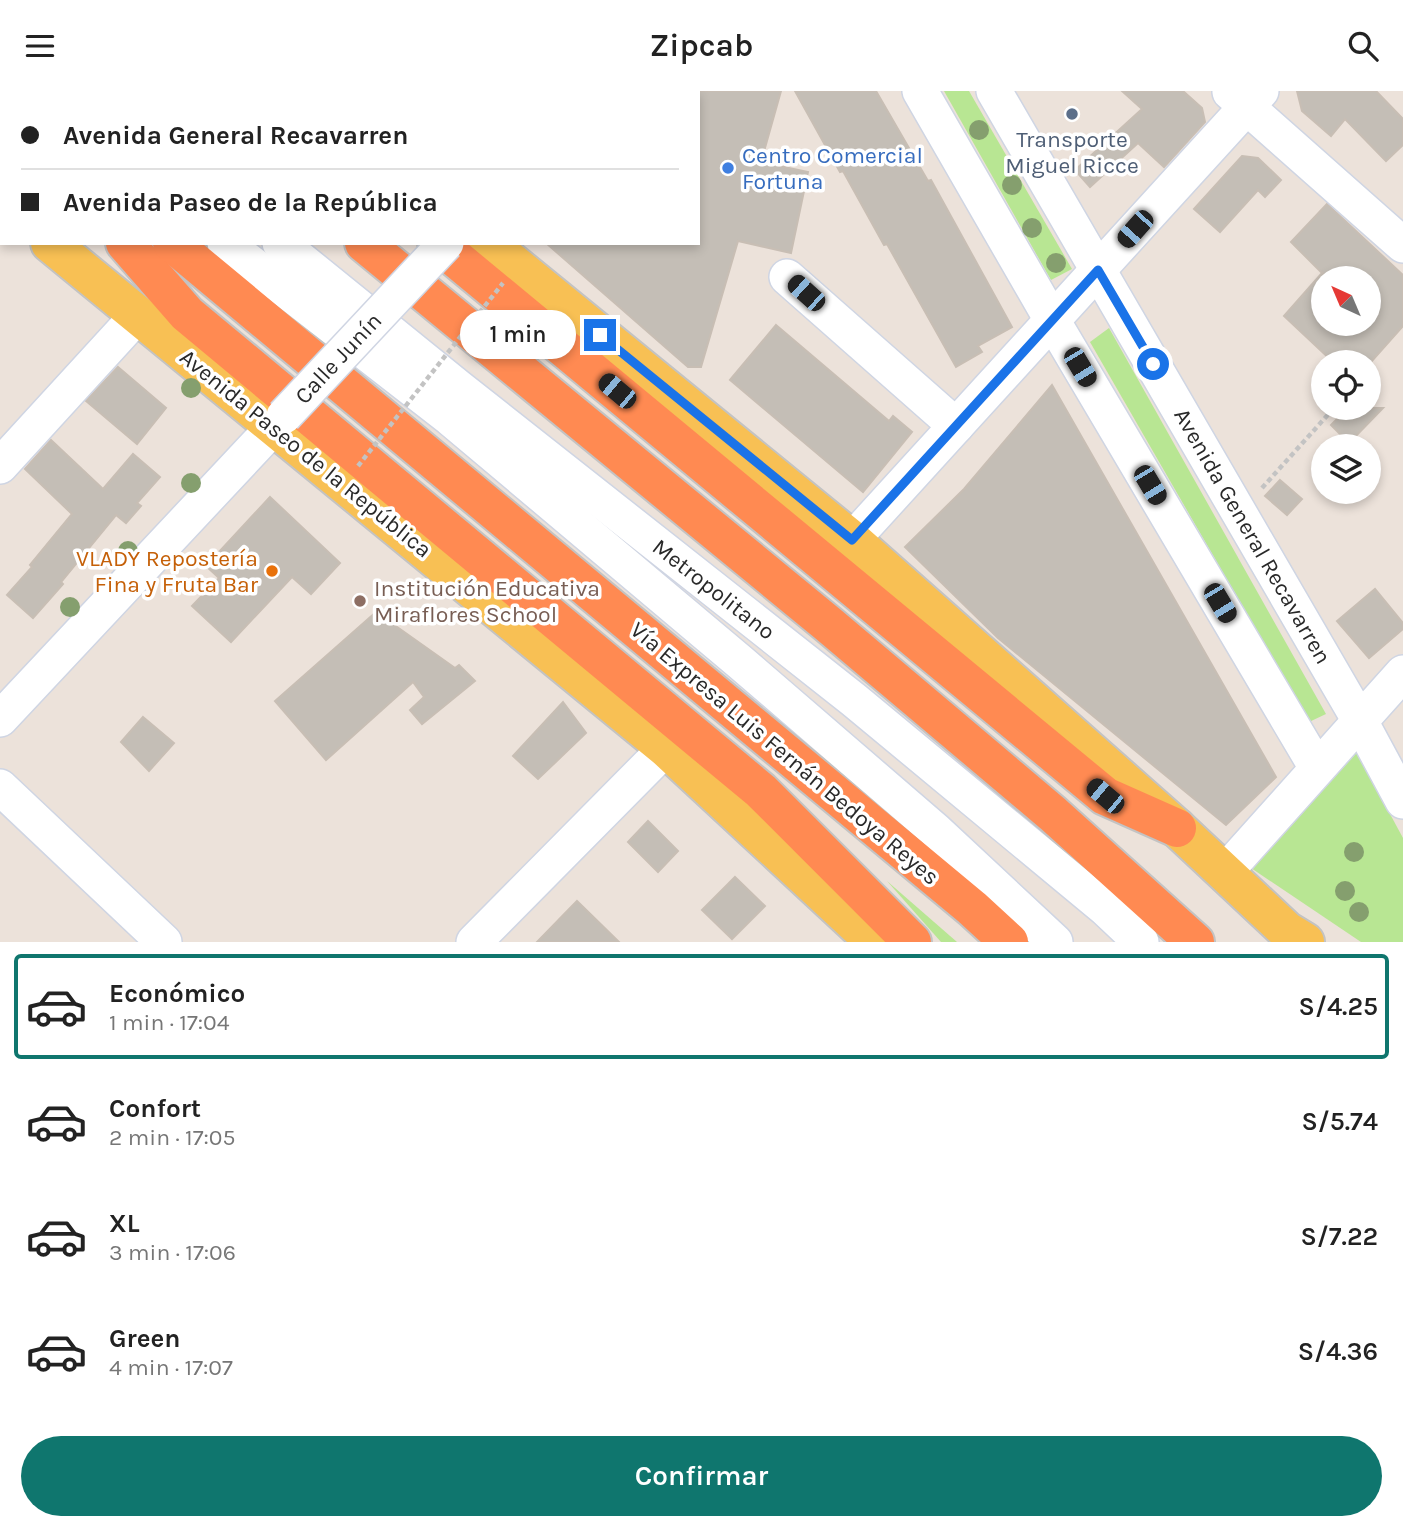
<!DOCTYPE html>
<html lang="es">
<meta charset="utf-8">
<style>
body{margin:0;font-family:Karla,sans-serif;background:#f6f6f6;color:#222;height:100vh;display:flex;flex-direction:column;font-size:26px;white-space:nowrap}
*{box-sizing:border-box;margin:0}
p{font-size:23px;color:#767676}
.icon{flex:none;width:38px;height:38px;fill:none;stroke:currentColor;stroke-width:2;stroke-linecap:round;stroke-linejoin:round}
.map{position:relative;height:851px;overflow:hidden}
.panel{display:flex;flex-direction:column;background:#fff;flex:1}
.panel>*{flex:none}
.banner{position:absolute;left:0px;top:0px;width:700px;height:154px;box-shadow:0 4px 10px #0003;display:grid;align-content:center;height:154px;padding:0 21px;background:#fff}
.needle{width:46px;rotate:316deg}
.fabs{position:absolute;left:1311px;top:175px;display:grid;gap:14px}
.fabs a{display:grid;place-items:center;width:70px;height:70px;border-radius:50%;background:#fff;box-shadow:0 4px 10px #0003;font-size:35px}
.end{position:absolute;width:32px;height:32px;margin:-16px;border:9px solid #1a73e8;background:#fff;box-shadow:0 0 0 4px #fff}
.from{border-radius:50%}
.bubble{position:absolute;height:49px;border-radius:24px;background:#fff;box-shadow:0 4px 10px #0003;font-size:23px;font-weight:600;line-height:49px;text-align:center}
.car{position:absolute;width:21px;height:42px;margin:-21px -10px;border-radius:9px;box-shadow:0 0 5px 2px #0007;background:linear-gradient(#222 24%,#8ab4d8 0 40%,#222 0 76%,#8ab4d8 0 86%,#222 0)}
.banner b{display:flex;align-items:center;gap:24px;height:66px;font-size:26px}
.banner b+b{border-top:2px solid #e0e0e0}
.banner i{width:18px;height:18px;background:#222}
ul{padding:12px 0 0;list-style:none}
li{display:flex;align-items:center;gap:21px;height:105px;margin:0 14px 10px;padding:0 7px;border:4px solid transparent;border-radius:7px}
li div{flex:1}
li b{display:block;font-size:26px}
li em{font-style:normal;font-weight:600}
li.on{border-color:#0f766e}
li>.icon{width:63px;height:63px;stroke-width:1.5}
.button{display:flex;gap:14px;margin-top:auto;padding:14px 21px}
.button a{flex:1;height:80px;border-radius:42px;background:#0f766e;color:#fff;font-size:28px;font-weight:600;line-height:80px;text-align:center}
header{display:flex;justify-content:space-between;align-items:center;height:91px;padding:0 21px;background:#fff;font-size:32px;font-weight:600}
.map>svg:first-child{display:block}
.green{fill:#b8e693}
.building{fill:#c4beb6;stroke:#c8beb4;stroke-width:2;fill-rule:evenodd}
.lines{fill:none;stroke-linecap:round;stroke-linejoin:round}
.minor-casing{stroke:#cfd5e3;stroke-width:38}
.major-casing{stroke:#c3c3c3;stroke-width:42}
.highway-casing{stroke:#c3c3c3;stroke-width:42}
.path{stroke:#c3c3c3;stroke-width:4.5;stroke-dasharray:5 3.5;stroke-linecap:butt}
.minor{stroke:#fff;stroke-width:35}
.major{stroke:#f8c054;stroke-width:38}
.highway{stroke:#ff8a52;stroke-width:38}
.minor-bridge-casing{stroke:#cfd5e3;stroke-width:38;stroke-linecap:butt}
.path-bridge{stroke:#c3c3c3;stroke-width:4.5;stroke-dasharray:5 3.5;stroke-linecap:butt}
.minor-bridge{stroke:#fff;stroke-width:35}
.tree{fill:#859f6e}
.route{stroke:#1a73e8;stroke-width:9}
.service-dot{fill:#5c6f8a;stroke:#fff;stroke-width:2.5}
.shop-dot{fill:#3f7fe0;stroke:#fff;stroke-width:2.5}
.food-dot{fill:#e8710a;stroke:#fff;stroke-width:2.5}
.education-dot{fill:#8d6e63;stroke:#fff;stroke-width:2.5}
.labels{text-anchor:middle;stroke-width:7;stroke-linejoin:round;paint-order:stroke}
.service-label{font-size:23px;fill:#4e5e75;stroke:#fff}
.shop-label{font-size:23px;fill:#366cbe;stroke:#fff;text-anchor:start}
.street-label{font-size:23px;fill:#292929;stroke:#fff}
.food-label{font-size:23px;fill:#c56008;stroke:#fff;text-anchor:end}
.education-label{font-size:23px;fill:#785e54;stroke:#fff;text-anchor:start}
</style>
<header><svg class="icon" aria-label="menu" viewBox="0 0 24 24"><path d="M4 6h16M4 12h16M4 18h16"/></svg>Zipcab<svg class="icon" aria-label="search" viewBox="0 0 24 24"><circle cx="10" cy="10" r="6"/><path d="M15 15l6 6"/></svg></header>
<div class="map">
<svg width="1403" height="851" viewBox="0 0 1403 851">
<rect width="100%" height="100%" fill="#ece2da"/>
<!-- green -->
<g class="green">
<polygon points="944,0 969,0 1072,178 1051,189"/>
<polygon points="1109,237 1326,623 1309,631 1090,251"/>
<polygon points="1356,660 1403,747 1403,851 1361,851 1251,777"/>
<polygon points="887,790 957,851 941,851"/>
</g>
<!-- building -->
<g class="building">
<polygon points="698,0 781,0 761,71 808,81 791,162 738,150 701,276 688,276 546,152 698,152"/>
<polygon points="795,0 876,0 928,90 931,89 1012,236 978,255 982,261 956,276 887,153 884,154 843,80 840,81"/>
<polygon points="1122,0 1183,0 1202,17 1205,31 1164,76 1138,52 1090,96 1075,79 1142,18"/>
<polygon points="1297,0 1376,0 1403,28 1403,54 1386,70 1345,28 1331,45 1302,20"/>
<polygon points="1242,65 1258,67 1281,89 1265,106 1258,99 1220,141 1194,118"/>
<path d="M 1327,113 L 1403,184 L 1403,235 L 1371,271 L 1333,271 L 1284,225 L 1322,182 L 1291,151 ZM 1323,182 L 1328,187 L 1368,187 L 1368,233 L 1323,233 Z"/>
<polygon points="776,234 889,330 893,325 912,341 863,401 730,289"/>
<polygon points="118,276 166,317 137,353 86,310"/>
<polygon points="1052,294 1276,686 1226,734 998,547 905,456 964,398"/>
<polygon points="1348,317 1383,317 1349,352 1331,334"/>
<polygon points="51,349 103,398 133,363 160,386 137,412 141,415 126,432 116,424 61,491 63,493 33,527 7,504 32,476 30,474 72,423 25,378"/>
<polygon points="1280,389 1302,408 1287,424 1265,405"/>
<polygon points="270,406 340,472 311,503 292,486 231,551 192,515 219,487 206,475"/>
<polygon points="1375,498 1403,532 1403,538 1369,567 1337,530"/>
<polygon points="376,521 455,577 459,574 475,590 422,633 410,619 424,606 413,591 326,669 275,610"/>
<polygon points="563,611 586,642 538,688 513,665"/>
<polygon points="143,626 174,652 149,680 121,651"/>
<polygon points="648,730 678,760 658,781 628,751"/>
<polygon points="735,786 765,815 732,848 702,819"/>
<polygon points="577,810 619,851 537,851"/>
</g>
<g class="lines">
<!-- minor casing -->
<g class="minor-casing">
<g id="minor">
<polyline points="33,0 36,2"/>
<polyline points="93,0 95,2"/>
<polyline points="470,0 472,2"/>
<polyline points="920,0 1052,229 1317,677"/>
<polyline points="994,0 1360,630 1403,710"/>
<polyline points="1230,1 1403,154"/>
<polyline points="586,2 587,0"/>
<polyline points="225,152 450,327 740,571 936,740 1055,851"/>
<polyline points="280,152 459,297 854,609 1105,817 1141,851"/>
<polyline points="787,186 956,335"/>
<polyline points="0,375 138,224"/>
<polyline points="852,449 1261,0"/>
<polyline points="0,628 284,325"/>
<polyline points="0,696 164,851"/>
<polyline points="1225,781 1403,582"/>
<polyline points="474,851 666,657"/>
</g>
</g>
<!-- major casing -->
<g class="major-casing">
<g id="major">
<polyline points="304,0 306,2"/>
<polyline points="0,111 2,113"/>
<polyline points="50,152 666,657 875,851"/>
<polyline points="488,152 852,449 1177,737 1287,840 1305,851"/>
</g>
</g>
<!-- highway casing -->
<g class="highway-casing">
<g id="highway">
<polyline points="197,0 200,2"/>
<polyline points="0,10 2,11"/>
<polyline points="125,152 187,223 761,700 912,851"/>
<polyline points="172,152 972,817 1009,851"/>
<polyline points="364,152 828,533 1053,723 1195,851"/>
<polyline points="437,152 1105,705 1177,737"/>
</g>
</g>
<!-- path -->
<polyline class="path" points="1262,397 1334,317"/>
<!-- minor -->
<use href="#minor" class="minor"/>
<!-- major -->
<use href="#major" class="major"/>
<!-- highway -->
<use href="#highway" class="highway"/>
<!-- minor-bridge casing -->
<g class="minor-bridge-casing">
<polyline id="minor-bridge" points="284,325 446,152"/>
</g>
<!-- path-bridge -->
<polyline class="path-bridge" points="358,375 503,192"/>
<!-- minor-bridge -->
<use href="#minor-bridge" class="minor-bridge"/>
</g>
<!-- trees -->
<g class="tree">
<circle cx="979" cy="39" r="10"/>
<circle cx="1012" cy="94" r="10"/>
<circle cx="1032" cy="137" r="10"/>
<circle cx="1056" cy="172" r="10"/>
<circle cx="191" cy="297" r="10"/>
<circle cx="191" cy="392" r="10"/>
<circle cx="128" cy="460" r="10"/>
<circle cx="70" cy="516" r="10"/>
<circle cx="1354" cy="761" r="10"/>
<circle cx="1345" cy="800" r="10"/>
<circle cx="1359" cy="821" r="10"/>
</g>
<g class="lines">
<!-- route -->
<polyline class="route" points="600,244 852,449 1098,179 1153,273"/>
</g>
<!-- markers -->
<circle class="service-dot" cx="1072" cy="23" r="7"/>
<circle class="shop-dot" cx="728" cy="77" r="7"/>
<circle class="food-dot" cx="272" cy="480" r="7"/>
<circle class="education-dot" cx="360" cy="510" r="7"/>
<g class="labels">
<!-- service labels -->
<g class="service-label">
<text x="1072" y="56">Transporte<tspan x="1072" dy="26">Miguel Ricce</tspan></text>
</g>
<!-- shop labels -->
<g class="shop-label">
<text x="742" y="72">Centro Comercial<tspan x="742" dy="26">Fortuna</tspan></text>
</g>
<!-- street labels -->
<g class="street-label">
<text transform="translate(338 267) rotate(-47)" y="8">Calle Junín</text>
<text transform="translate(306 362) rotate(39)" y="8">Avenida Paseo de la República</text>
<text transform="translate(1253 445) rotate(60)" y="8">Avenida General Recavarren</text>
<text transform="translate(714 498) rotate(38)" y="8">Metropolitano</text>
<text transform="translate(785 662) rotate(40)" y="8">Vía Expresa Luis Fernán Bedoya Reyes</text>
</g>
<!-- food labels -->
<g class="food-label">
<text x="258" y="475">VLADY Repostería<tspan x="258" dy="26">Fina y Fruta Bar</tspan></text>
</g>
<!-- education labels -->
<g class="education-label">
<text x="374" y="505">Institución Educativa<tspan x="374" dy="26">Miraflores School</tspan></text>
</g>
</g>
</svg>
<div class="fabs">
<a><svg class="needle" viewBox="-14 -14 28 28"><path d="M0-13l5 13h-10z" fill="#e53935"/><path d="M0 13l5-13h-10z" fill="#767676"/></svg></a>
<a><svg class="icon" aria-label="locate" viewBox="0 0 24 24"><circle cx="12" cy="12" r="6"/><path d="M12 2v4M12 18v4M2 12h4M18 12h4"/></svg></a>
<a><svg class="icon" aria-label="layers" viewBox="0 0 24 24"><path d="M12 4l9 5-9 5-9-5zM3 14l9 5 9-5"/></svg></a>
</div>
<i class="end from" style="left:1153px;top:273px"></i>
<i class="end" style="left:600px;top:244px"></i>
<div class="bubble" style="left:460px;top:219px;width:116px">1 min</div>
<i class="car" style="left:1135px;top:138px;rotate:222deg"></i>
<i class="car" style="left:806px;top:202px;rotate:312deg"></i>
<i class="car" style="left:1080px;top:276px;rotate:149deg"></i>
<i class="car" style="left:617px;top:300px;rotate:310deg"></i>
<i class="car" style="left:1150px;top:394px;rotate:149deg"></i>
<i class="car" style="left:1220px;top:512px;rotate:149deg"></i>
<i class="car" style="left:1105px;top:705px;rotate:310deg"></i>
<div class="banner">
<b><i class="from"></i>Avenida General Recavarren</b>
<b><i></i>Avenida Paseo de la República</b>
</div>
</div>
<section class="panel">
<ul>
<li class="on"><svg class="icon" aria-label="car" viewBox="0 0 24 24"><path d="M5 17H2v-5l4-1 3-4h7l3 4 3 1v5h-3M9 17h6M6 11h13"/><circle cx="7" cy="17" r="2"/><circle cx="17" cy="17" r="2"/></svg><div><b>Económico</b><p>1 min · 17:04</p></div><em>S/4.25</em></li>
<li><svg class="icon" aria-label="car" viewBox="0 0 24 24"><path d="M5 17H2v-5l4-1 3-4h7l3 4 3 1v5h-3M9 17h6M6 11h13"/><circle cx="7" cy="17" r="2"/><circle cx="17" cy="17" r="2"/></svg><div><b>Confort</b><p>2 min · 17:05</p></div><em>S/5.74</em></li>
<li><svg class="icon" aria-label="car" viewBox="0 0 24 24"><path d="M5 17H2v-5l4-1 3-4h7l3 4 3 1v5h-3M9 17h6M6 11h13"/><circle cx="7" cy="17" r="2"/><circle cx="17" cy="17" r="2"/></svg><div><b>XL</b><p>3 min · 17:06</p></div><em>S/7.22</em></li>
<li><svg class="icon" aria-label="car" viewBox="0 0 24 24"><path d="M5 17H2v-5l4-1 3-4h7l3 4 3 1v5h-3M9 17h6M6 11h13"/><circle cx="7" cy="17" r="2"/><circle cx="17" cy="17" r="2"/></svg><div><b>Green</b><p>4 min · 17:07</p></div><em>S/4.36</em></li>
</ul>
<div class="button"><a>Confirmar</a></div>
</section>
